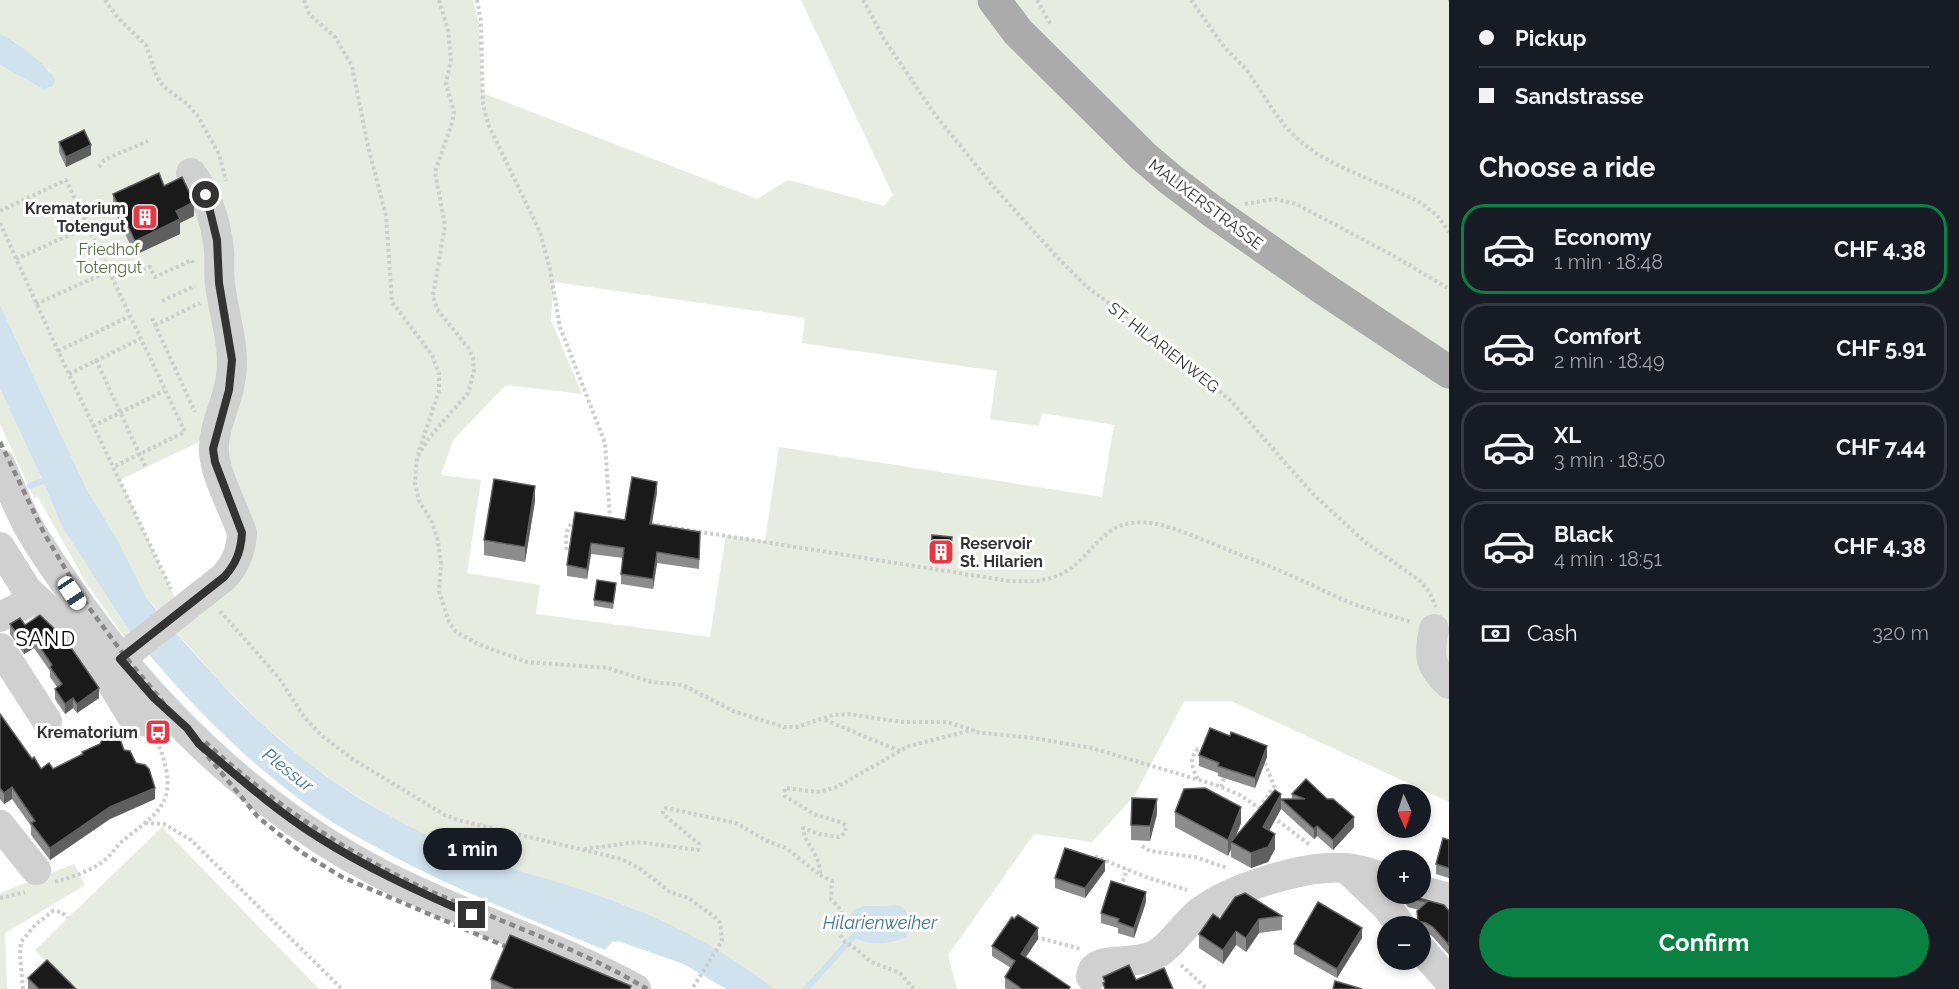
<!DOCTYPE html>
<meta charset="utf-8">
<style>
body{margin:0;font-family:Raleway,sans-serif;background:#20242c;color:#f1f3f6;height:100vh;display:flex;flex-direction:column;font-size:22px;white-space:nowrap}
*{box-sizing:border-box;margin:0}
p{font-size:20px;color:#9ea1a6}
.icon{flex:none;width:33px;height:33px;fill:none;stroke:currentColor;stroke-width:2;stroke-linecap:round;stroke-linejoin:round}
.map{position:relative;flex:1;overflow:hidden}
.sheet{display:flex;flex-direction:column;background:#171b24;width:510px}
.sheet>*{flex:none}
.hud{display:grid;align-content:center;height:132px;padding:0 30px;background:#171b24}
.needle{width:39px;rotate:177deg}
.tools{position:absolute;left:1377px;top:784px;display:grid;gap:12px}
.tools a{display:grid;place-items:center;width:54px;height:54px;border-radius:50%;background:#171b24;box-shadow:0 3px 9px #0003;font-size:30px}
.end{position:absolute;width:27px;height:27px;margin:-14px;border:8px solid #333;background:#fff;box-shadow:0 0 0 3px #fff}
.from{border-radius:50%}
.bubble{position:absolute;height:42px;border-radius:21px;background:#171b24;box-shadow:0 3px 9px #0003;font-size:20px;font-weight:700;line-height:42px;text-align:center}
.car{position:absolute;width:18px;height:36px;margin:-18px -9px;border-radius:8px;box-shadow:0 0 4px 2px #0007;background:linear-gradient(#fff 24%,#345 0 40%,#fff 0 76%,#345 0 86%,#fff 0)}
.hud b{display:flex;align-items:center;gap:21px;height:57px;font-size:22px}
.hud b+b{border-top:2px solid #363941}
.hud i{width:15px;height:15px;background:#f1f3f6}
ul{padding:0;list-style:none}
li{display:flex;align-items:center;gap:18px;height:90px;margin:0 12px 9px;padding:0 18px;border:3px solid #363941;border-radius:24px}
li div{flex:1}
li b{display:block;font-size:22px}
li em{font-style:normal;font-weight:700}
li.selected{border-color:#0b8043}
li>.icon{width:54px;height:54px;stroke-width:1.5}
h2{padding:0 30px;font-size:27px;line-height:72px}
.pay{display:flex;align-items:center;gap:15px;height:66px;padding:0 30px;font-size:22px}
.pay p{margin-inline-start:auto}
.action{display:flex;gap:12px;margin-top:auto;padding:12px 30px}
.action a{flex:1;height:69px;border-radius:36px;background:#0b8043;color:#fff;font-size:24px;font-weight:700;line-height:69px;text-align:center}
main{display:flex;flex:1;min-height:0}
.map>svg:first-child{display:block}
.green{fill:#e6ecdf;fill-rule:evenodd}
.water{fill:#cfe2ee}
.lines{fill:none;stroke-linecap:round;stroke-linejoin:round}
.stream{stroke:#cfe2ee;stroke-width:6}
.path{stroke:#cdcdcd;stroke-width:4;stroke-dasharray:3 3;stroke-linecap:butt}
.minor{stroke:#d0d0d0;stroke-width:30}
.major{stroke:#ababab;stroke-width:33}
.rail{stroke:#888;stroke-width:4.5;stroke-dasharray:6 4.5;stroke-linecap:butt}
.wall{fill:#8c8c8c}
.shaded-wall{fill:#5f5f5f}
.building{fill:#1a1a1a;stroke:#5f5f5f;stroke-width:1.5}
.route{stroke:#333;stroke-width:8}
.labels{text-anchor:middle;stroke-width:6;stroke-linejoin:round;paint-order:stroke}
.street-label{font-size:16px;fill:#333;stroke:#fff}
.poi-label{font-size:16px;font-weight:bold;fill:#333;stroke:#fff;text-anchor:end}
.park-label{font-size:16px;fill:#56703f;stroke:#fff}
.water-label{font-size:18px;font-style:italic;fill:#3f7597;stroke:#fff}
.quarter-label{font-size:20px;letter-spacing:1.5px;fill:#000;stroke:#fff}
</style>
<main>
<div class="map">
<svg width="1449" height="989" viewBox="0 0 1449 989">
<rect width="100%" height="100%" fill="#fff"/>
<!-- green -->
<g class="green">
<path d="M 0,0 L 473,0 L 479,23 L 482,93 L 757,199 L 788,180 L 884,206 L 893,195 L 801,0 L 1449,0 L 1449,802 L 1231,701 L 1184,701 L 1135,795 L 1092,842 L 1034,834 L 948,955 L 957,989 L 774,989 L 744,967 L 705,944 L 633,908 L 603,897 L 495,863 L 430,837 L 397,821 L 344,788 L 303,759 L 260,722 L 220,682 L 146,597 L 89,494 L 0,305 L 0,65 L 43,89 L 52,87 L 50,71 L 15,42 L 0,34 ZM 554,282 L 805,318 L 802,343 L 997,371 L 990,419 L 1039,426 L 1042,413 L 1114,425 L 1102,497 L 779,447 L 765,541 L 726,535 L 710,637 L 536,614 L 540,585 L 467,573 L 481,480 L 441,475 L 453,440 L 506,385 L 582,394 L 551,320 ZM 207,438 L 236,562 L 181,611 L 120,480 ZM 891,905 L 898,905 L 907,911 C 917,936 903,941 880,942 C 870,942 861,944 853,937 L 849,920 L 853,910 L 863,906 Z"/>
<polygon points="0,389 43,481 62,527 134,638 128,642 85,581 38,497 34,498 0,424"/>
<polygon points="162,827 319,989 72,989 35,950"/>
<polygon points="74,864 85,885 5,933 7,989 0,989 0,893"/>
</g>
<!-- water -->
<g class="water">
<path d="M 0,34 C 12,38 51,68 55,80 L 52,87 L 43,89 L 0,65 Z"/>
<polygon points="0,305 89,494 115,536 146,597 161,616 134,638 62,527 43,481 0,389"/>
<path d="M 172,629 C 201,660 228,693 259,721 C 318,776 387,820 461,850 C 507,869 556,880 603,897 C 663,918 724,949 774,989 L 726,989 L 684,964 L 618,941 L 612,942 L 605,950 C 527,918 449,887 376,847 C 362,839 346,831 332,822 C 258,773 203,718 145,650 Z"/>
<path d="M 898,905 C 911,910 915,927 904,938 C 892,944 864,946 853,937 L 849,920 L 853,910 L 863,906 Z"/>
</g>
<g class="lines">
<!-- stream -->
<g class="stream">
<polyline points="30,486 43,481 50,481"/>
<polyline points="806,989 853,937"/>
</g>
<!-- path -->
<g class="path">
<polyline points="105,0 118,18 146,45 157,77 163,86 187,104 197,115 219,154 226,181"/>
<polyline points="304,0 309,14 335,37 352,66 368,146 386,216 392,302 432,355 439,374 439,391 418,454"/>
<polyline points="439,0 448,30 451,59 446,84 454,112 452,123 435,172 445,225 433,296 437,309 469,349 473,358 474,371 468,393 430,437 417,457 415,484 419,501 432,522 438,541 441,564 439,591 449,622 456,632 480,645 527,662 608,668 651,682 683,685 733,711 784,727 797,727 833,715 849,714 901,722 947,722 973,730 974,732 1033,738 1092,748 1216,785 1240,795 1262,810"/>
<polyline points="477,0 481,21 483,104 488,124 540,232 550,269 560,327 605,443 610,518"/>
<polyline points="863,0 884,39 936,116 993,186 1055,255 1086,286 1178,356 1231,401 1312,493 1365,542 1419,580 1430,593 1436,607"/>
<polyline points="1037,0 1051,25"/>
<polyline points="1191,0 1225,48 1247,70 1273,110 1285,126 1299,140 1317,154 1339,166 1418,201 1437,215 1449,232"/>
<polyline points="1448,0 1449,0"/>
<polyline points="99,167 104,160 148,141"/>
<polyline points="1245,204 1275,199 1296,204 1394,256 1449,289"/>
<polyline points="0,211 66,180 185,432 113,467"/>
<polyline points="0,223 58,351 171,589"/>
<polyline points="16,259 88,227"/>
<polyline points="137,272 150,267 155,277 192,260 193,264"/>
<polyline points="162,301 195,286"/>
<polyline points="36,304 109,271"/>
<polyline points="152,318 195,412"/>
<polyline points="155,325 200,303"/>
<polyline points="58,351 130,316"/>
<polyline points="96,360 146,468"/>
<polyline points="69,374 140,339"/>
<polyline points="93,426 164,391"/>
<path d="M 651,524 L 1009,581 C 1032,582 1052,582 1071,568 C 1092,553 1103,526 1132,523 C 1158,519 1187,534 1211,543 C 1238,554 1265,564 1292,576 C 1313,585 1333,596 1354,604 C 1373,611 1392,616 1411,622"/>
<path d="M 567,550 C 565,537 566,527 576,519"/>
<polyline points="220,611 279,678 305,718 322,736 354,760 445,815 458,820 621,859 639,868 670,892 688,898 716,918 720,923 722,941 692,989"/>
<polyline points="825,720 900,751"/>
<path d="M 1198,779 C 1192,768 1188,759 1198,749 L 1204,751"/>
<polyline points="1221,787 1224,778"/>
<polyline points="1260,808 1274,786 1265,763"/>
<polyline points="1273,817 1310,845"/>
<polyline points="145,823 164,824 191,840 342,989"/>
<polyline points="1142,846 1150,851 1195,857 1227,868"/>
<path d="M 584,849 L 637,842 L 698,850 L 699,844 L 663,814 L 663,810 L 666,808 L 736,823 L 767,841 L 786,848 L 820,875 C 821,854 805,846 803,828 L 819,834 L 839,837 L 845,833 L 846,826 L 843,823 L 814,814 L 785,796 L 784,794 L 785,788 L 817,792 L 835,788 L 909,746 L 972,730"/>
<polyline points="1093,861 1094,856 1146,877 1187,890"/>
<polyline points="820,875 832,881 831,899 842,911 840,934 845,942 856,949 871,962 900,973 912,987 917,989"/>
<path d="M 55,882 C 72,877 92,871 106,859 C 113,853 117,845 125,839 C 150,818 174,807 166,769 C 164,760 162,751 157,743"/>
<polyline points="1121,887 1127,869"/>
<polyline points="0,898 25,892"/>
<polyline points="1036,937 1081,949"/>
<polyline points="1382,946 1388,948"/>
<polyline points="1181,965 1207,989"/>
<polyline points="23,989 20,955 21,942 35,925 53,911 61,912 68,918"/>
</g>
<!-- minor -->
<g class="minor">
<path d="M 0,464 C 8,482 15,500 24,518 C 35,541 51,562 65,583 C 146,703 254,809 383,875 C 466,917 555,945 636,989"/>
<polyline points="0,547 27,590 76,635 97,659 131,715 141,721 150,722 158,720 168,712"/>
<polyline points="0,617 35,599"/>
<path d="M 1434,629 C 1429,655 1428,665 1449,684"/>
<polyline points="0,648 47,721"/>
<path d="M 120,659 L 224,577 C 236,564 241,551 242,533 C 234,509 215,475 214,452 C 212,428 229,400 231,376 C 235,347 225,319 221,291 C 218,277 220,263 219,250 C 216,222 208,196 191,173"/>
<polyline points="0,825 36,870"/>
<polyline points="1346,868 1386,906 1402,927"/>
<polyline points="1420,890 1449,898"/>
<polyline points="1420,948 1449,981"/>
<path d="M 1091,977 C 1092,972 1092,969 1097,966 C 1107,959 1137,964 1155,955 C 1173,945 1184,924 1201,911 C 1231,888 1305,865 1343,868 C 1359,869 1373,874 1388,879"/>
</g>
<!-- major -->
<polyline class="major" points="994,0 1018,32 1143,156 1170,179 1212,211 1324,289 1449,372"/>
<!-- rail -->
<g class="rail">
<polyline points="0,442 45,535 87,605 124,655 258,817 301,852 342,877 521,953"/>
<path d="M 205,742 C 270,801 343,851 423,888 C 498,921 577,947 647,989"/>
</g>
</g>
<!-- wall -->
<g class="wall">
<polygon points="59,142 91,155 66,167 59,152"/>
<polygon points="164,186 194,216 180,223 180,234 135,255 113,208 113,194"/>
<polygon points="657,492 652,524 700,543 699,569 657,563 653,589 621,584 621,574 623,558 591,554 587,579 567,576 567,565 575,512 625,520"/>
<polygon points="535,501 525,562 484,555 484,540"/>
<polygon points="952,542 950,563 930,561 930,556"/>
<polygon points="616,588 613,609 594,606 594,600"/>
<polygon points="10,624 25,625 99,698 77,713 73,708 65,714 55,699 55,689 57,687 50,677 50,671 34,648 24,654 10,634"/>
<polygon points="0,714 32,759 41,769 53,769 82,754 82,752 124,750 136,763 155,799 110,819 50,860 31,835 31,826 12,799 4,804 0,799"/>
<polygon points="1199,755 1267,757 1255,788 1218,776 1218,773 1199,766"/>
<polygon points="1306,779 1354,827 1333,850 1317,836 1314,839 1281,809 1281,799 1292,799 1292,794"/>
<polygon points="1281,809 1269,830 1275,849 1268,862 1251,868 1231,857 1231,849 1228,856 1175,827 1175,812 1241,823 1236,836"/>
<polygon points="1157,814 1150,841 1131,840 1131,825"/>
<polygon points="1449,840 1449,878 1436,874 1436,864"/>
<polygon points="1105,871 1085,898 1055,888 1055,878"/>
<polygon points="1405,894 1449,911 1449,955 1433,937 1426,932 1420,931 1420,927 1418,927 1417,920 1417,911 1419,910 1408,907 1405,903"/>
<polygon points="1146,902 1134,938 1118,933 1118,928 1101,923 1101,913"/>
<polygon points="1282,916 1282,930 1259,933 1246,952 1236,945 1223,964 1199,948 1199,934 1220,919"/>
<polygon points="1362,938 1337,978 1294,954 1294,944"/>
<polygon points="1038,939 1026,957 1070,989 1007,989 1005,988 1005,977 1011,968 992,956 992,946"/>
<polygon points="28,978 76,989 28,989"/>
<polygon points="491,979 631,989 491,989"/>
</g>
<!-- shaded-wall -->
<g class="shaded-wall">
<polygon points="91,145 91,155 66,167 66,157"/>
<polygon points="194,202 194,216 180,223 180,234 135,255 135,241 176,211"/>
<polygon points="657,482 657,492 650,534 650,524"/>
<polygon points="535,486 535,501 525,562 525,547"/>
<polygon points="591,543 591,554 587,579 587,569"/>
<polygon points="657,552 657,563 653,589 653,579"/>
<polygon points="34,638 34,648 24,654 24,644"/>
<polygon points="99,688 99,698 77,713 77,704"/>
<polygon points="73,698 73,708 65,714 65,704"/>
<polygon points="1267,746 1267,757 1255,788 1255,778"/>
<polygon points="12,787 12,799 4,804 4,793"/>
<polygon points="155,788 155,799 110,819 50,860 50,848 110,807"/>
<polygon points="1281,794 1281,809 1263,842 1263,827"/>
<polygon points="1157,799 1157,814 1150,841 1150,826"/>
<polygon points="1241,807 1241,823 1233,843 1231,842 1231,849 1228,856 1228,840"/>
<polygon points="1354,817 1354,827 1333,850 1333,840"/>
<polygon points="1317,826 1317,836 1314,839 1314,829"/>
<polygon points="1275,834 1275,849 1268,862 1251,868 1251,853"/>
<polygon points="1105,861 1105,871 1085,898 1085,888"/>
<polygon points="1146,892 1146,902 1134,938 1134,928"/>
<polygon points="1259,919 1259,933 1246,952 1246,938"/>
<polygon points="1038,928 1038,939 1021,964 1021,954"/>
<polygon points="1362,928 1362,938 1337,978 1337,969"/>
<polygon points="1236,931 1236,945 1223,964 1223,950"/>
</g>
<!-- building -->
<g class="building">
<polygon points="84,130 91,145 66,157 59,142"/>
<polygon points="159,173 164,186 182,177 194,202 176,211 180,219 135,241 113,194"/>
<polygon points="632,477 657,482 650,524 700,532 699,559 657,552 653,579 621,574 624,548 591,543 587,569 567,565 575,512 625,520"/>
<polygon points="494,479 535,486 525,547 484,540"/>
<polygon points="932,535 952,537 950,558 930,556"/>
<polygon points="597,580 616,583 613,603 594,600"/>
<polygon points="40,615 65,639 99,688 77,704 73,698 65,704 55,689 62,684 50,667 52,665 34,638 24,644 10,624 20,618 25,625"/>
<polygon points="0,714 32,759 34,757 41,769 49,763 53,769 83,754 82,752 100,744 102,740 112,737 120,739 124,750 130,751 136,763 145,765 149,769 155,788 110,807 50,848 31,823 35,821 12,787 4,793 0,788"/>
<polygon points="1210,728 1230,736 1231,732 1267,746 1255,778 1218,766 1219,763 1199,755"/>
<polygon points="1306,779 1327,799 1333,799 1354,817 1333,840 1317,826 1314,829 1281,799 1305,799 1292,794"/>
<polygon points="1205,788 1241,807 1228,840 1175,812 1184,789"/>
<polygon points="1275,790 1281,794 1263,827 1275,834 1268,847 1251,853 1231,842"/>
<polygon points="1132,798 1157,799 1150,826 1131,825"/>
<polygon points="1443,838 1449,840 1449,868 1436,864"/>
<polygon points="1065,848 1105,861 1085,888 1055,878"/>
<polygon points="1111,881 1146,892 1134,928 1118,922 1119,919 1101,913"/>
<polygon points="1245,893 1282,916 1259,919 1246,938 1236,931 1223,950 1199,934 1213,914 1220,919 1235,897"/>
<polygon points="1406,894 1411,894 1415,897 1444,905 1449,911 1449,945 1433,927 1426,923 1418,921 1417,911 1427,902 1408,898"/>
<polygon points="1318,902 1362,928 1337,969 1294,944"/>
<polygon points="1018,915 1038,928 1021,954 1070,987 1069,989 1022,989 1005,977 1015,961 992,946 1012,917 1014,919"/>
<polygon points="510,935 631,986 630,989 514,989 491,979"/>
<polygon points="47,960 76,989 39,989 28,978"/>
<polygon points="1129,965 1136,980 1164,968 1173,989 1105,989 1103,983 1105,982 1103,977"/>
<polygon points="1335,981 1362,989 1333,989"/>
</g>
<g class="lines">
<!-- route -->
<path class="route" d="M 206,195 L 217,240 L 219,283 L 232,360 L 229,390 L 213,449 L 215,462 L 242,533 C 241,551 236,564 224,577 L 120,659 L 154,698 L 187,728 L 199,744 C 237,776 275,810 318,837 C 367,868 419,892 472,915"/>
</g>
<!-- icons -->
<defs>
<g id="building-square" transform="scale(1.35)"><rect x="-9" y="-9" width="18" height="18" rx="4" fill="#e63946" stroke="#fff"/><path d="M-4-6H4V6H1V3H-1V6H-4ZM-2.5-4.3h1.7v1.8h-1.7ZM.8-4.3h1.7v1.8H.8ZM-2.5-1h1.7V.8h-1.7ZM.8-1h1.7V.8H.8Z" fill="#fff"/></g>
<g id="bus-square" transform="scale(1.35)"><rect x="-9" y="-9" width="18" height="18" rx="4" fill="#e63946" stroke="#fff"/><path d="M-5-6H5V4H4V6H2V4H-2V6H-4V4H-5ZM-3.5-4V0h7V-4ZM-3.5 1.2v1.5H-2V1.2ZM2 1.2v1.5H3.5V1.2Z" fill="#fff"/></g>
</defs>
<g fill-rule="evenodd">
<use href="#building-square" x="145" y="217"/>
<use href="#building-square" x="941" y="552"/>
<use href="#bus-square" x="158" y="732"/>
</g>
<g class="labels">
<!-- street labels -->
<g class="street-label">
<text transform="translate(1206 204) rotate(37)" y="6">MALIXERSTRASSE</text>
<text transform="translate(1164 347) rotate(38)" y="6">ST. HILARIENWEG</text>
</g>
<!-- poi labels -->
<g class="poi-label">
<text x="126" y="214">Krematorium<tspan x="126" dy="18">Totengut</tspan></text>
<text x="960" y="549" text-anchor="start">Reservoir<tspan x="960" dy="18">St. Hilarien</tspan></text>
<text x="138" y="738">Krematorium</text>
</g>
<!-- park labels -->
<g class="park-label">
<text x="109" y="255">Friedhof<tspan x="109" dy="18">Totengut</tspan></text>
</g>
<!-- water labels -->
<g class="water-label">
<text transform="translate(288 770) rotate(38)" y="6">Plessur</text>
<text x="880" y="929">Hilarienweiher</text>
</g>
<!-- quarter labels -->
<g class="quarter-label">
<text x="46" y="646">SAND</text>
</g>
</g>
</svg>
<div class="tools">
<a><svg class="needle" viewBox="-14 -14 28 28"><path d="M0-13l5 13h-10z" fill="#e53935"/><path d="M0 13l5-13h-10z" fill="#9ea1a6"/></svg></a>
<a>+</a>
<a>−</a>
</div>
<i class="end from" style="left:206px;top:195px"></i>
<i class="end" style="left:472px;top:915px"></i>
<div class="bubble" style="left:423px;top:828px;width:99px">1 min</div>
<i class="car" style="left:72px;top:593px;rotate:146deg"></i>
</div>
<section class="sheet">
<div class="hud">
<b><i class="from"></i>Pickup</b>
<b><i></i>Sandstrasse</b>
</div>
<h2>Choose a ride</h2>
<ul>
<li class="selected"><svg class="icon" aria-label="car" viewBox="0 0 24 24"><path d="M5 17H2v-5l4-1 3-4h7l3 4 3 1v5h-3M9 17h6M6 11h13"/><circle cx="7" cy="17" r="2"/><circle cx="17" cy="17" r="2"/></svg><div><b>Economy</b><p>1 min · 18:48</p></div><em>CHF 4.38</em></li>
<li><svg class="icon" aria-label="car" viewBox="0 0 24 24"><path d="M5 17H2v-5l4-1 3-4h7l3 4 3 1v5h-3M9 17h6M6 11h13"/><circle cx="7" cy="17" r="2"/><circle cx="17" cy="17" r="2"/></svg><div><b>Comfort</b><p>2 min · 18:49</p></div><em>CHF 5.91</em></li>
<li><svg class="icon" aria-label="car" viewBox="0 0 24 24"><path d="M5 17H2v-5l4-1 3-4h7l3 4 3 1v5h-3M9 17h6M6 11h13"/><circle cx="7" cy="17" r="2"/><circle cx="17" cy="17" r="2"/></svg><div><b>XL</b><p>3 min · 18:50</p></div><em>CHF 7.44</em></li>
<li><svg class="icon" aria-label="car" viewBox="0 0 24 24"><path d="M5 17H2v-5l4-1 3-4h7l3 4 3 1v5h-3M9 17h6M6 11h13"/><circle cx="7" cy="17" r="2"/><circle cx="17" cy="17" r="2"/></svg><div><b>Black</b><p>4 min · 18:51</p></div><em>CHF 4.38</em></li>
</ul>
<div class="pay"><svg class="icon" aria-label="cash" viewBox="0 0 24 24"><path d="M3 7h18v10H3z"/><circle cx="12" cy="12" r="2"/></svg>Cash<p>320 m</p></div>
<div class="action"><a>Confirm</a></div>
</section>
</main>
